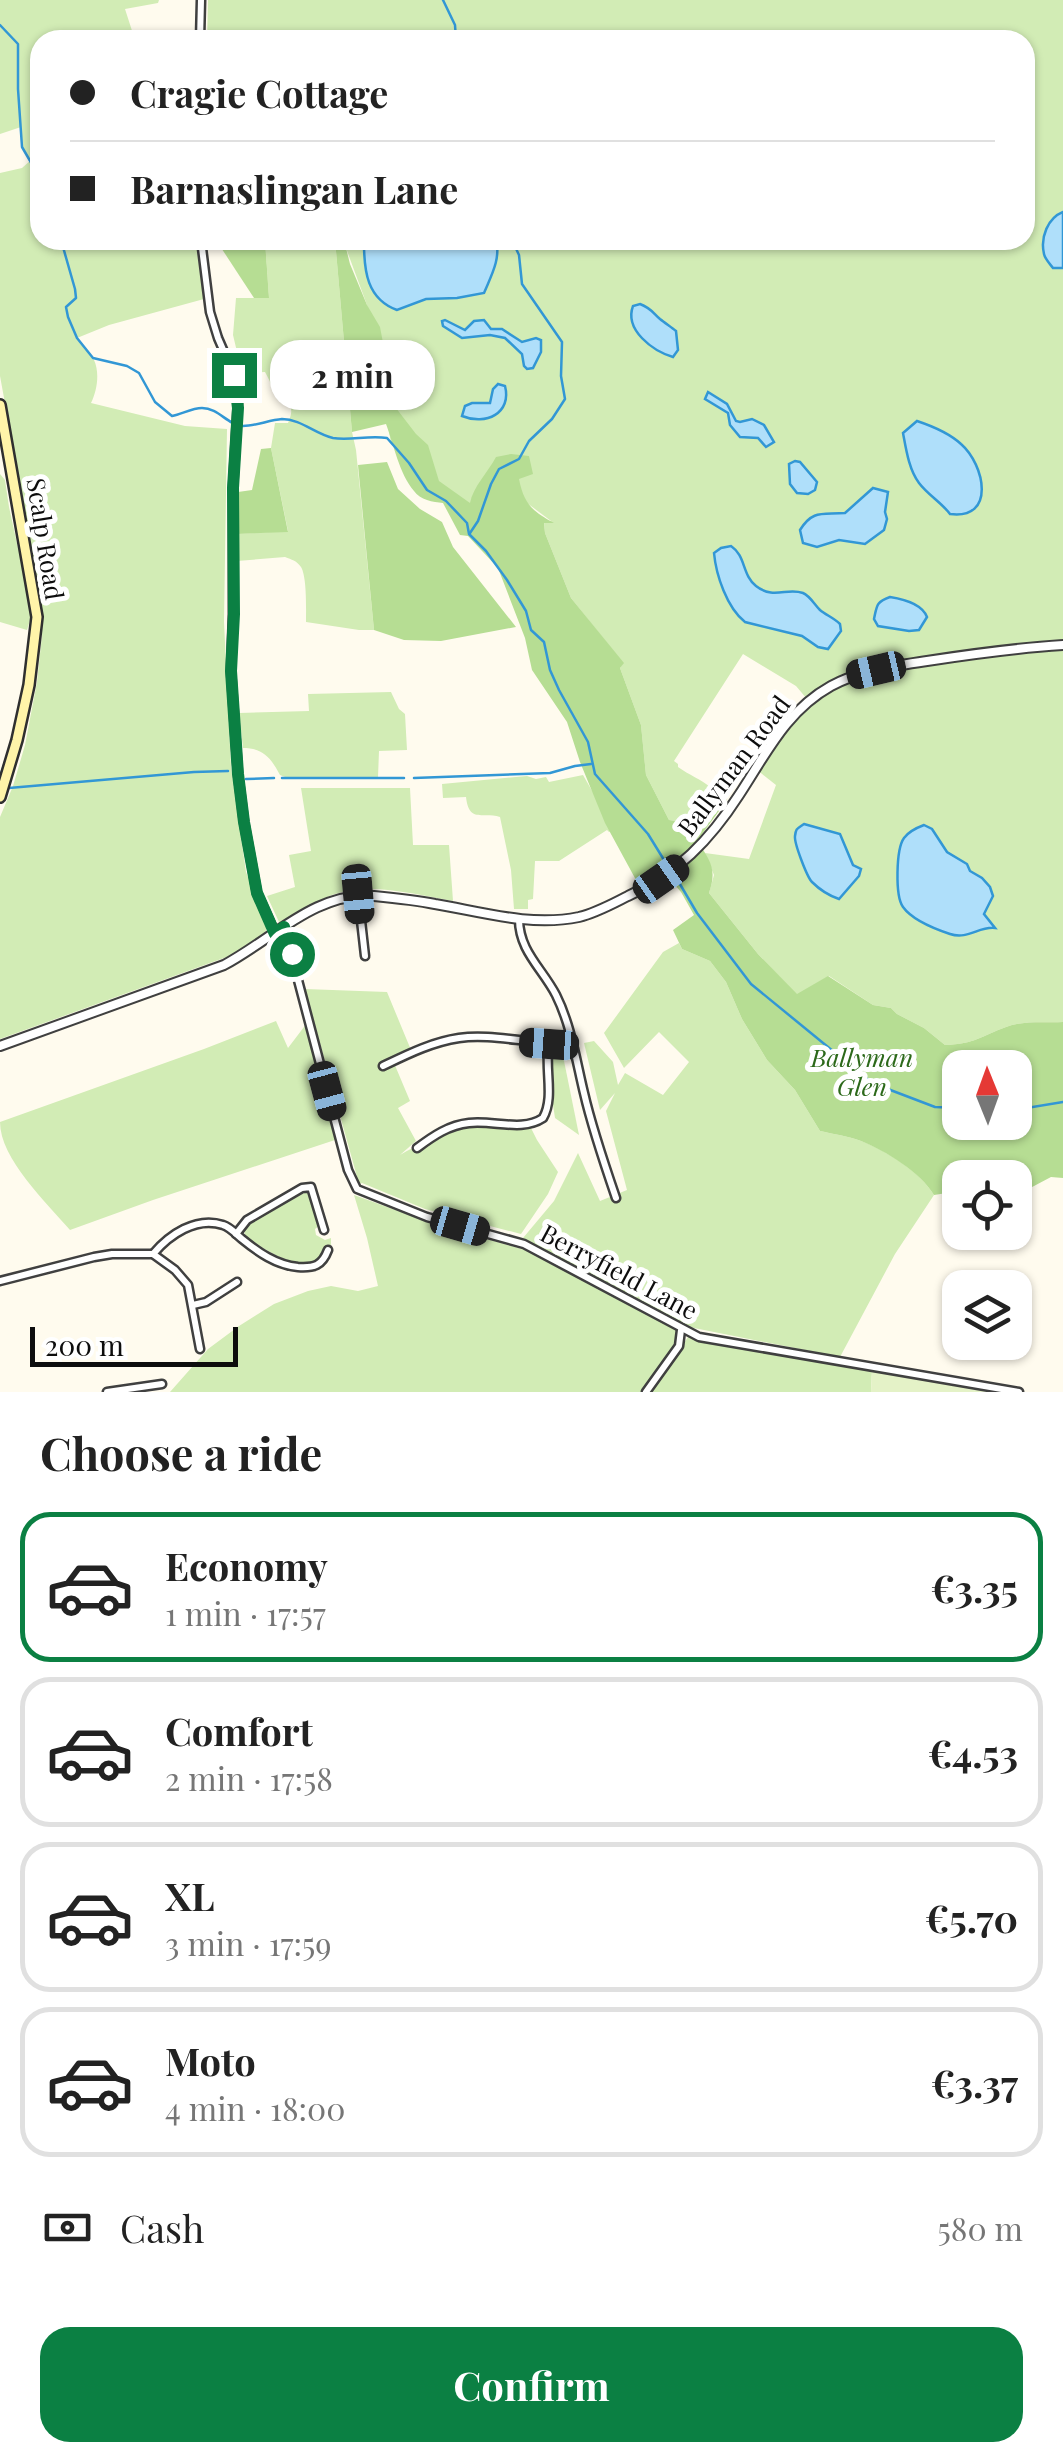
<!DOCTYPE html>
<meta charset="utf-8">
<style>
body{margin:0;font-family:"Playfair Display",serif;background:#f6f6f6;color:#222;height:100vh;display:flex;flex-direction:column;font-size:38px;white-space:nowrap}
*{box-sizing:border-box;margin:0}
p{font-size:32px;color:#767676}
.icon{flex:none;width:55px;height:55px;fill:none;stroke:currentColor;stroke-width:2;stroke-linecap:round;stroke-linejoin:round}
.map{position:relative;height:1392px;overflow:hidden}
.panel{display:flex;flex-direction:column;background:#fff;flex:1}
.panel>*{flex:none}
.banner{position:absolute;left:30px;top:30px;width:1005px;height:220px;border-radius:30px;box-shadow:0 2px 8px #0004;display:grid;align-content:center;height:220px;padding:0 40px;background:#fff}
.needle{width:65px;rotate:359deg}
.fabs{position:absolute;left:942px;top:1050px;display:grid;gap:20px}
.fabs a{display:grid;place-items:center;width:90px;height:90px;border-radius:20px;background:#fff;box-shadow:0 2px 8px #0004;font-size:50px}
.scale{position:absolute;left:30px;bottom:25px;width:208px;box-sizing:border-box;padding-left:10px;border:5px solid #0d0d0d;border-top:0;font-size:28px;line-height:35px;white-space:nowrap;color:#0d0d0d;-webkit-text-stroke:8px #fff;paint-order:stroke}
.end{position:absolute;width:45px;height:45px;margin:-22px;border:12px solid #0b8043;background:#fff;box-shadow:0 0 0 5px #fff}
.from{border-radius:50%}
.bubble{position:absolute;height:70px;border-radius:30px;background:#fff;box-shadow:0 2px 8px #0004;font-size:32px;font-weight:700;line-height:70px;text-align:center}
.car{position:absolute;width:30px;height:60px;margin:-30px -15px;border-radius:12px;box-shadow:0 0 8px 2px #0007;background:linear-gradient(#222 24%,#8ab4d8 0 40%,#222 0 76%,#8ab4d8 0 86%,#222 0)}
.banner b{display:flex;align-items:center;gap:35px;height:95px;font-size:38px}
.banner b+b{border-top:2px solid #e0e0e0}
.banner i{width:25px;height:25px;background:#222}
ul{padding:0;list-style:none}
li{display:flex;align-items:center;gap:30px;height:150px;margin:0 20px 15px;padding:0 20px;border:5px solid #e0e0e0;border-radius:30px}
li div{flex:1}
li b{display:block;font-size:38px}
li em{font-style:normal;font-weight:700}
li.selected{border-color:#0b8043}
li>.icon{width:90px;height:90px;stroke-width:1.5}
h2{padding:0 40px;font-size:45px;line-height:120px}
.pay{display:flex;align-items:center;gap:25px;height:110px;padding:0 40px;font-size:38px}
.pay p{margin-inline-start:auto}
.cta{display:flex;gap:20px;margin-top:auto;padding:20px 40px}
.cta a{flex:1;height:115px;border-radius:30px;background:#0b8043;color:#fff;font-size:40px;font-weight:700;line-height:115px;text-align:center}
.map>svg:first-child{display:block}
.green{fill:#d2ecb5}
.forest{fill:#b6dd93;fill-rule:evenodd}
.pitch{fill:#e4f2c7}
.water{fill:#afdffa;stroke:#3297d5;stroke-width:2.5}
.lines{fill:none;stroke-linecap:round;stroke-linejoin:round}
.stream{stroke:#3297d5;stroke-width:2.5}
.minor-casing{stroke:#404040;stroke-width:11}
.tertiary-casing{stroke:#404040;stroke-width:12}
.secondary-casing{stroke:#2f2f2f;stroke-width:14}
.minor{stroke:#fff;stroke-width:6}
.tertiary{stroke:#fff;stroke-width:8}
.secondary{stroke:#fff4a9;stroke-width:9}
.route{stroke:#0b8043;stroke-width:12}
.labels{text-anchor:middle;stroke-width:10;stroke-linejoin:round;paint-order:stroke}
.street-label{font-size:25px;fill:#0d0d0d;stroke:#fff}
.park-label{font-size:25px;font-style:italic;fill:#2c691a;stroke:#fff}
</style>
<div class="map">
<svg width="1063" height="1392" viewBox="0 0 1063 1392">
<rect width="100%" height="100%" fill="#fffbee"/>
<!-- green -->
<g class="green">
<path d="M 0,0 L 159,0 L 158,3 L 125,9 L 135,40 L 40,40 L 40,240 L 196,240 L 204,299 L 109,325 L 77,338 C 82,345 90,353 94,360 C 100,373 97,391 91,403 L 185,426 L 227,429 L 224,622 L 231,767 L 246,872 L 267,927 L 264,936 L 235,954 L 0,1039 L 0,817 L 13,786 L 25,745 L 37,682 L 42,635 L 37,578 L 0,376 L 0,173 L 22,168 L 31,160 L 22,147 L 21,127 L 0,134 Z"/>
<path d="M 208,0 L 1063,0 L 1063,1022 C 1045,1023 1024,1020 1006,1027 C 981,1036 975,1044 945,1045 L 924,1028 L 897,1014 L 891,1008 L 873,1005 L 829,976 L 797,995 L 758,954 L 709,893 L 714,875 L 705,853 L 749,859 L 776,785 L 757,770 L 807,699 L 796,686 L 743,654 L 674,761 L 678,764 L 678,767 C 689,775 701,779 711,788 L 706,805 L 690,823 L 669,820 L 646,775 L 641,725 L 620,668 L 623,663 L 571,598 L 545,533 L 544,522 L 551,521 L 523,500 L 518,479 L 529,456 L 475,511 L 409,464 L 391,443 L 367,305 L 343,240 L 1025,240 L 1025,40 L 207,40 Z"/>
<path d="M 265,240 L 335,240 L 352,432 L 356,450 L 374,630 L 359,630 L 306,622 C 306,609 307,577 301,567 C 296,560 292,560 285,557 L 237,561 L 237,534 L 288,531 L 271,448 L 275,423 L 288,423 C 296,405 288,405 278,395 C 273,389 269,379 265,372 L 247,373 L 238,356 L 233,335 L 236,298 L 269,298 Z"/>
<polygon points="0,474 5,480 9,507 18,548 23,559 31,617 27,630 0,622"/>
<path d="M 391,692 L 399,709 L 405,714 L 407,750 L 379,751 L 378,777 L 285,777 L 280,775 C 271,758 263,748 243,748 L 239,713 L 309,711 L 308,694 Z"/>
<path d="M 583,775 L 607,817 L 618,827 L 609,832 L 607,830 L 559,861 L 535,861 L 533,899 L 528,900 L 528,909 L 514,909 L 511,870 L 500,817 C 483,811 469,824 466,797 L 443,798 L 442,784 L 527,776 L 536,779 L 546,777 L 549,782 Z"/>
<path d="M 301,788 L 410,788 L 413,845 L 449,845 L 453,901 C 416,895 372,882 335,894 C 315,900 298,919 279,922 L 267,896 L 295,887 L 289,855 L 311,851 Z"/>
<path d="M 679,943 L 682,949 L 710,961 L 726,982 L 742,1019 L 767,1060 L 795,1090 L 820,1131 C 833,1134 848,1136 861,1141 C 886,1150 920,1172 934,1195 L 895,1254 L 840,1357 L 689,1327 L 523,1238 L 554,1201 L 578,1153 L 600,1201 L 627,1190 L 606,1111 L 615,1093 L 600,1110 L 584,1043 L 594,1041 L 613,1062 L 618,1085 L 625,1073 L 663,1095 L 689,1062 L 659,1032 L 624,1068 L 604,1033 L 663,952 Z"/>
<path d="M 305,989 L 387,992 L 411,1050 L 394,1063 L 410,1101 L 398,1108 L 416,1141 L 400,1155 C 447,1129 476,1118 531,1128 L 537,1140 L 558,1172 L 548,1194 L 521,1234 L 425,1209 L 362,1183 L 359,1184 Z"/>
<path d="M 276,1021 L 288,1048 L 307,1023 L 335,1140 L 153,1200 L 70,1230 C 47,1203 0,1159 0,1122 L 204,1049 Z"/>
<polygon points="561,1046 579,1135 555,1118 552,1098 552,1049"/>
<path d="M 308,1191 L 311,1193 L 320,1225 L 315,1229 L 316,1235 L 325,1240 L 331,1238 L 331,1245 L 325,1246 C 316,1285 263,1249 245,1236 L 244,1229 L 248,1223 Z"/>
<polygon points="354,1195 429,1222 525,1250 673,1326 677,1333 676,1343 642,1392 170,1392 208,1349 239,1326 274,1304 308,1291 331,1286 358,1291 378,1286 367,1238"/>
<polygon points="688,1337 872,1369 871,1392 650,1392"/>
</g>
<!-- forest -->
<g class="forest">
<polygon points="216,240 265,240 269,298 254,298"/>
<path d="M 335,240 L 344,240 L 350,264 L 367,305 L 380,327 L 388,369 L 390,392 L 394,396 L 396,408 L 416,434 L 428,445 L 439,481 L 470,503 C 473,487 488,472 496,457 L 511,454 L 529,456 L 533,474 L 519,479 C 524,504 532,511 554,523 L 544,523 L 545,533 L 571,598 L 624,663 L 620,668 L 641,725 L 646,775 L 669,820 L 690,823 L 706,805 L 711,791 L 727,800 L 697,841 C 711,861 717,870 709,893 L 758,954 L 797,994 L 828,976 L 873,1005 L 891,1008 L 897,1014 L 924,1028 L 945,1045 C 975,1044 981,1036 1006,1027 C 1024,1020 1045,1023 1063,1022 L 1063,1178 L 1051,1177 L 1017,1195 L 1015,1195 L 1015,1178 L 960,1178 L 960,1191 L 934,1195 C 920,1172 886,1151 861,1141 C 848,1136 833,1134 820,1131 L 795,1090 L 767,1060 L 742,1019 L 726,982 L 710,961 L 682,949 L 673,930 L 694,915 L 681,892 L 660,868 L 636,880 L 605,823 L 580,762 L 567,722 L 532,670 L 525,638 L 498,568 L 468,536 L 460,535 L 443,503 C 433,502 420,500 414,491 C 399,473 394,445 386,424 L 352,432 ZM 960,1068 L 1015,1068 L 1015,1122 L 960,1122 Z"/>
<polygon points="271,448 288,532 237,534 238,492 252,490 261,449"/>
<polygon points="387,462 398,489 420,509 442,522 453,547 516,627 441,641 404,640 374,630 358,465"/>
</g>
<!-- pitch -->
<polygon class="pitch" points="872,1369 1006,1392 871,1392"/>
<!-- water -->
<g class="water">
<path d="M 1063,212 L 1063,268 L 1053,268 C 1050,264 1045,259 1044,254 C 1040,237 1048,218 1063,212 Z"/>
<path d="M 366,240 L 496,240 C 501,259 491,276 484,293 L 457,298 L 426,299 L 397,310 C 367,299 364,271 364,243 Z"/>
<path d="M 640,304 C 651,308 653,313 660,319 C 665,323 671,327 676,331 L 678,350 L 673,357 C 653,351 624,330 633,306 Z"/>
<polygon points="445,320 465,330 474,321 484,320 491,329 502,329 522,342 536,338 541,340 541,352 533,368 527,369 524,366 522,354 505,338 490,335 462,338 443,326 442,321"/>
<path d="M 498,384 L 505,386 C 512,413 486,426 462,416 L 465,406 L 472,403 L 490,403 L 493,389 Z"/>
<polygon points="708,392 727,404 736,421 740,422 752,419 764,425 774,442 766,447 758,438 740,437 730,425 728,413 705,399"/>
<path d="M 917,421 C 932,426 949,433 961,444 C 985,465 996,520 950,514 C 941,502 928,495 919,483 C 909,470 906,449 903,433 Z"/>
<polygon points="795,461 800,462 817,482 815,490 808,494 797,493 790,484 789,464"/>
<path d="M 873,488 L 888,492 L 885,512 L 887,519 L 884,530 L 865,544 L 839,540 L 817,547 L 803,543 L 800,530 C 813,509 823,515 845,513 Z"/>
<path d="M 731,546 C 746,556 742,575 756,586 C 774,600 787,587 803,593 C 810,596 814,604 820,610 C 826,615 834,618 840,624 L 841,631 L 828,649 L 818,647 L 802,636 L 745,622 C 727,608 716,575 714,553 L 721,548 Z"/>
<path d="M 890,597 C 903,599 922,604 927,617 L 919,630 L 909,631 L 878,626 L 874,619 C 877,605 876,602 890,597 Z"/>
<path d="M 804,824 L 840,834 L 853,865 L 861,869 L 859,876 L 839,899 C 830,896 819,889 812,882 C 807,877 794,843 795,836 C 796,828 797,829 804,824 Z"/>
<path d="M 924,825 L 932,829 L 947,852 L 967,864 L 970,871 L 982,878 L 990,887 L 993,896 L 984,914 L 995,928 C 979,926 968,940 950,934 C 935,929 913,921 903,907 C 895,896 896,849 904,838 C 909,831 916,828 924,825 Z"/>
</g>
<g class="lines">
<!-- stream -->
<g class="stream">
<polyline points="443,0 455,25 456,40"/>
<polyline points="0,25 18,44 18,89 22,147 40,178"/>
<path d="M 61,240 L 75,289 L 76,298 L 66,307 L 68,317 L 77,338 L 93,358 L 127,366 L 139,373 L 155,402 L 172,416 C 182,414 192,408 202,408 C 219,408 227,425 243,426 C 256,426 269,420 282,419 C 301,419 315,434 333,438 C 350,441 368,435 387,438 L 409,463 L 427,490 L 446,501 L 467,523 L 469,534 L 486,551 L 507,580 L 526,611 L 531,630 L 544,642 L 550,670 L 559,690 L 588,742 L 595,774 L 648,834 L 669,868"/>
<polyline points="470,533 478,521 491,484 499,469 519,459 529,441 552,419 565,399 561,376 562,342 522,284 519,255 512,240"/>
<polyline points="0,777 9,750"/>
<polyline points="282,778 404,778"/>
<polyline points="414,778 550,773 575,766 591,764"/>
<polyline points="246,779 274,778"/>
<polyline points="9,788 194,772 228,771"/>
<polyline points="674,874 697,913 751,984 872,1083 935,1107 960,1108"/>
<polyline points="1015,1110 1063,1102"/>
</g>
<!-- minor casing -->
<g class="minor-casing">
<g id="minor">
<polyline points="200,40 201,0"/>
<polyline points="201,240 210,312 218,338 234,375 238,401 233,488 233,614 231,671 238,774 244,822 257,893 275,933"/>
<polyline points="358,894 365,956"/>
<path d="M 519,919 C 519,951 542,968 556,995 C 571,1025 576,1060 584,1093 C 592,1128 604,1163 616,1198"/>
<polyline points="284,927 348,1170 357,1189 427,1217 524,1244 699,1337 1019,1392"/>
<path d="M 383,1066 C 408,1054 432,1042 459,1038 C 496,1033 534,1046 572,1042"/>
<path d="M 417,1148 C 433,1136 449,1125 469,1123 C 494,1120 522,1132 543,1118 C 555,1097 544,1068 549,1044"/>
<polyline points="236,1234 247,1220 302,1188 311,1187 324,1230"/>
<path d="M 153,1254 C 169,1235 196,1216 223,1225 C 230,1227 236,1234 242,1239 C 258,1252 276,1265 298,1267 C 314,1268 322,1266 328,1250"/>
<polyline points="0,1281 94,1257 112,1254 153,1254 175,1270 188,1285 200,1349"/>
<polyline points="193,1305 206,1302 237,1282"/>
<polyline points="107,1392 162,1384"/>
<polyline points="646,1392 679,1346 681,1330"/>
</g>
</g>
<!-- tertiary casing -->
<g class="tertiary-casing">
<path id="tertiary" d="M 0,1046 L 224,965 C 273,939 316,891 374,896 C 395,898 415,900 435,904 C 482,912 531,927 579,917 C 596,913 612,904 628,896 C 677,874 710,840 739,795 C 766,754 786,711 831,686 C 860,670 894,666 927,661 C 972,654 1017,648 1063,645"/>
</g>
<!-- secondary casing -->
<g class="secondary-casing">
<polyline id="secondary" points="0,405 37,617 29,685 17,740 0,797"/>
</g>
<!-- minor -->
<use href="#minor" class="minor"/>
<!-- tertiary -->
<use href="#tertiary" class="tertiary"/>
<!-- secondary -->
<use href="#secondary" class="secondary"/>
</g>
<g class="lines">
<!-- route -->
<polyline class="route" points="234,375 238,408 233,488 234,614 231,671 238,774 244,822 257,893 275,934 284,927 292,954"/>
</g>
<g class="labels">
<!-- street labels -->
<g class="street-label">
<text transform="translate(45 539) rotate(81)" y="9">Scalp Road</text>
<text transform="translate(734 766) rotate(-53)" y="9">Ballyman Road</text>
<text transform="translate(619 1272) rotate(28)" y="9">Berryfield Lane</text>
</g>
<!-- park labels -->
<g class="park-label">
<text x="862" y="1067">Ballyman<tspan x="862" dy="29">Glen</tspan></text>
</g>
</g>
</svg>
<div class="fabs">
<a><svg class="needle" viewBox="-14 -14 28 28"><path d="M0-13l5 13h-10z" fill="#e53935"/><path d="M0 13l5-13h-10z" fill="#767676"/></svg></a>
<a><svg class="icon" aria-label="locate" viewBox="0 0 24 24"><circle cx="12" cy="12" r="6"/><path d="M12 2v4M12 18v4M2 12h4M18 12h4"/></svg></a>
<a><svg class="icon" aria-label="layers" viewBox="0 0 24 24"><path d="M12 4l9 5-9 5-9-5zM3 14l9 5 9-5"/></svg></a>
</div>
<div class="scale">200 m</div>
<i class="end from" style="left:292px;top:954px"></i>
<i class="end" style="left:234px;top:375px"></i>
<div class="bubble" style="left:270px;top:340px;width:165px">2 min</div>
<i class="car" style="left:876px;top:670px;rotate:257deg"></i>
<i class="car" style="left:661px;top:879px;rotate:55deg"></i>
<i class="car" style="left:358px;top:894px;rotate:175deg"></i>
<i class="car" style="left:549px;top:1044px;rotate:274deg"></i>
<i class="car" style="left:327px;top:1091px;rotate:165deg"></i>
<i class="car" style="left:460px;top:1226px;rotate:106deg"></i>
<div class="banner">
<b><i class="from"></i>Cragie Cottage</b>
<b><i></i>Barnaslingan Lane</b>
</div>
</div>
<section class="panel">
<h2>Choose a ride</h2>
<ul>
<li class="selected"><svg class="icon" aria-label="car" viewBox="0 0 24 24"><path d="M5 17H2v-5l4-1 3-4h7l3 4 3 1v5h-3M9 17h6M6 11h13"/><circle cx="7" cy="17" r="2"/><circle cx="17" cy="17" r="2"/></svg><div><b>Economy</b><p>1 min · 17:57</p></div><em>€3.35</em></li>
<li><svg class="icon" aria-label="car" viewBox="0 0 24 24"><path d="M5 17H2v-5l4-1 3-4h7l3 4 3 1v5h-3M9 17h6M6 11h13"/><circle cx="7" cy="17" r="2"/><circle cx="17" cy="17" r="2"/></svg><div><b>Comfort</b><p>2 min · 17:58</p></div><em>€4.53</em></li>
<li><svg class="icon" aria-label="car" viewBox="0 0 24 24"><path d="M5 17H2v-5l4-1 3-4h7l3 4 3 1v5h-3M9 17h6M6 11h13"/><circle cx="7" cy="17" r="2"/><circle cx="17" cy="17" r="2"/></svg><div><b>XL</b><p>3 min · 17:59</p></div><em>€5.70</em></li>
<li><svg class="icon" aria-label="car" viewBox="0 0 24 24"><path d="M5 17H2v-5l4-1 3-4h7l3 4 3 1v5h-3M9 17h6M6 11h13"/><circle cx="7" cy="17" r="2"/><circle cx="17" cy="17" r="2"/></svg><div><b>Moto</b><p>4 min · 18:00</p></div><em>€3.37</em></li>
</ul>
<div class="pay"><svg class="icon" aria-label="cash" viewBox="0 0 24 24"><path d="M3 7h18v10H3z"/><circle cx="12" cy="12" r="2"/></svg>Cash<p>580 m</p></div>
<div class="cta"><a>Confirm</a></div>
</section>
